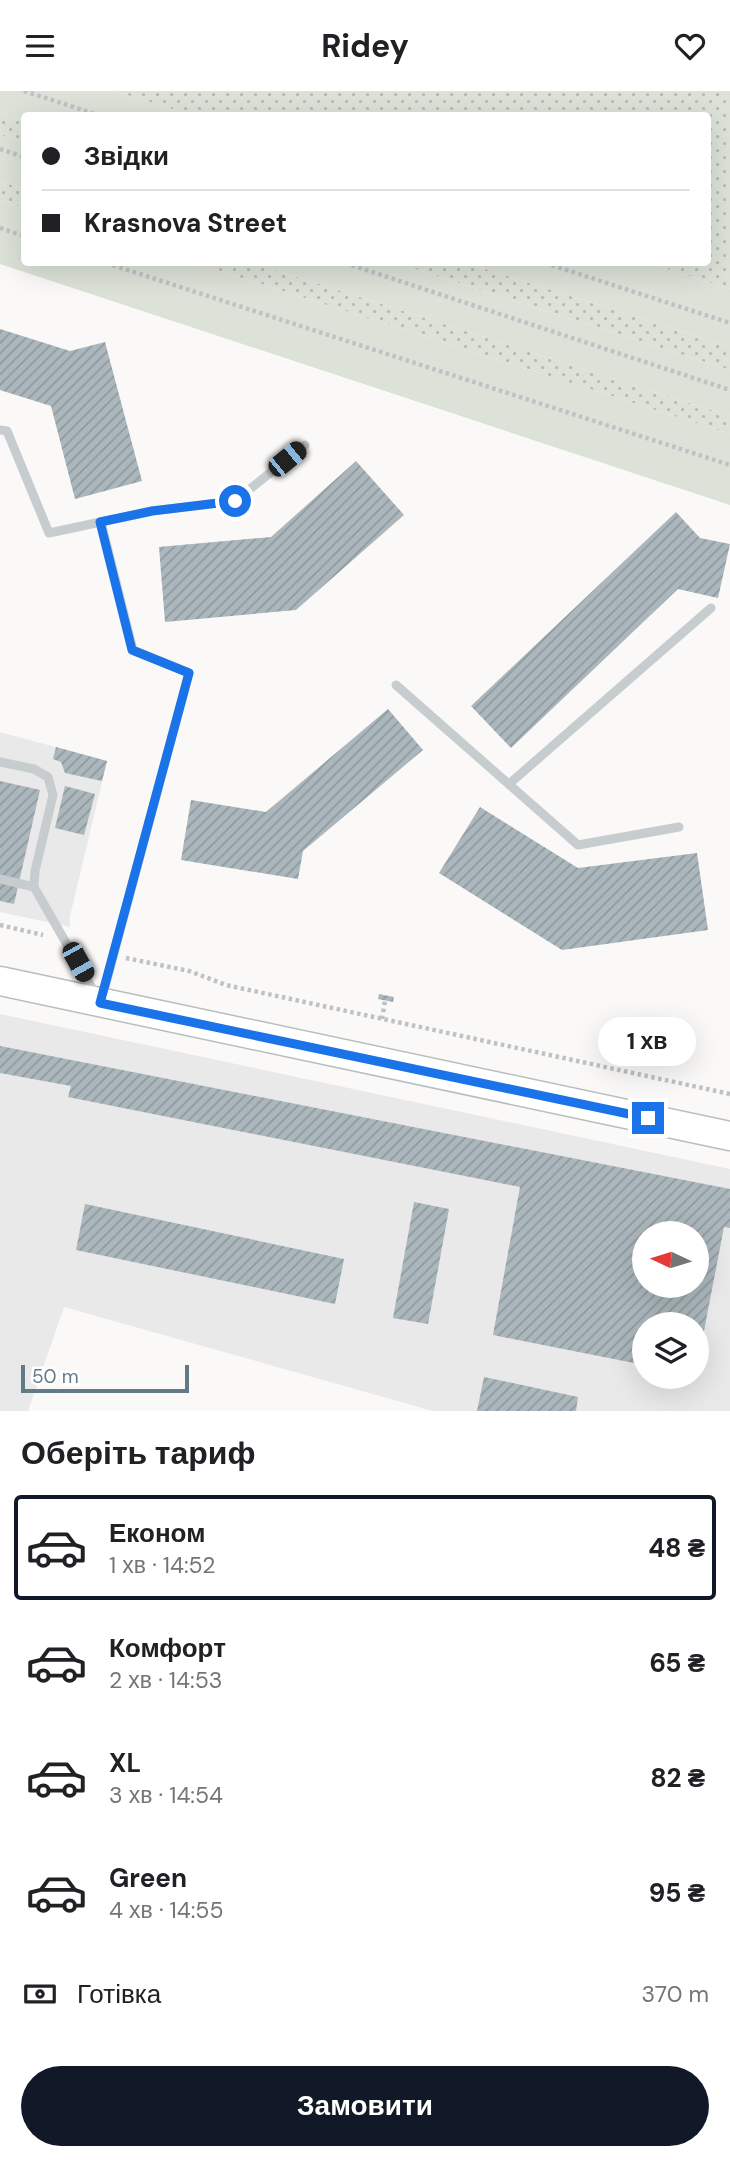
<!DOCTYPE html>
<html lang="uk">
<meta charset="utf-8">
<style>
body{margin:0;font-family:"DM Sans",sans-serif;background:#f2f2f2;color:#202124;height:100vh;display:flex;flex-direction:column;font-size:26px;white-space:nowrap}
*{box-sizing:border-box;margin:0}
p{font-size:23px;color:#757577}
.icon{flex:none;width:38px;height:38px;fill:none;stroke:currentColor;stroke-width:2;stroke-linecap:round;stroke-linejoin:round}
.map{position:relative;height:1320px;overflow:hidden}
.sheet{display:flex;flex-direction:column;background:#fff;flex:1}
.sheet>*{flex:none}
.hud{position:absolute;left:21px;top:21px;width:690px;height:154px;border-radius:7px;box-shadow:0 7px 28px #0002;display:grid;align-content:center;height:154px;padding:0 21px;background:#fff}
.needle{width:46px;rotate:274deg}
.tools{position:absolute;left:632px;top:1130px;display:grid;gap:14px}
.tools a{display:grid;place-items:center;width:77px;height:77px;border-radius:50%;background:#fff;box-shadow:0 7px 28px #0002;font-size:35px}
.scale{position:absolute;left:21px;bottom:18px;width:168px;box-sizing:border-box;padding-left:7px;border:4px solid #627a85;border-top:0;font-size:19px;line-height:24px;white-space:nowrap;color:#627a85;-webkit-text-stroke:5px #fff;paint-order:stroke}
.end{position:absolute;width:32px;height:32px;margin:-16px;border:9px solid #1a73e8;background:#fff;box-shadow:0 0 0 4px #fff}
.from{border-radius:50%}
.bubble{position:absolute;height:49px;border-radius:24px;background:#fff;box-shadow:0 7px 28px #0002;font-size:23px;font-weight:700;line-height:49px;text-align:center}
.car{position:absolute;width:21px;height:42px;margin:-21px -10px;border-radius:9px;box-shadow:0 0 5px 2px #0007;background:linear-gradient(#222 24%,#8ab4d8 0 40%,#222 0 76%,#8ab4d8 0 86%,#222 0)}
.hud b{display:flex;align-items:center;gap:24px;height:66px;font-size:26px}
.hud b+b{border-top:2px solid #e0e0e0}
.hud i{width:18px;height:18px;background:#202124}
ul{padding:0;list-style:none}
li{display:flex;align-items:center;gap:21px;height:105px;margin:0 14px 10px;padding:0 7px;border:4px solid transparent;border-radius:7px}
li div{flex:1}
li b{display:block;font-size:26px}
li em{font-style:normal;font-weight:700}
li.active{border-color:#111827}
li>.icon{width:63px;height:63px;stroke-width:1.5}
h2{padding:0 21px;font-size:32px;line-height:84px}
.pay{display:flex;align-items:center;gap:18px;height:77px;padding:0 21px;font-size:26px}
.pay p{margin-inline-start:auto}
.action{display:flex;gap:14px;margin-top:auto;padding:14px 21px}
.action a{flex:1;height:80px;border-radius:42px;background:#111827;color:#fff;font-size:28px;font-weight:700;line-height:80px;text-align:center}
header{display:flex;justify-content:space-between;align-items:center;height:91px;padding:0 21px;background:#fff;font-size:32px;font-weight:700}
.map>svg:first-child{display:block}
.built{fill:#e8e9e8;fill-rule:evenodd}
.grass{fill:url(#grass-dots)}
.green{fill:#dce2d8}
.building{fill:url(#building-hatch);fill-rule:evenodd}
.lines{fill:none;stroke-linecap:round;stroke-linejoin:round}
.primary-casing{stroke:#b7bec1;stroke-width:31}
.path{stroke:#bec2c4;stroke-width:4.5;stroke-dasharray:3.5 3.5;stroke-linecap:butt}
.lane{stroke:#c7cccf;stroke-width:9}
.primary{stroke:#fff;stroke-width:28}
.route{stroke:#1a73e8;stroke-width:9}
</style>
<header><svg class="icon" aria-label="menu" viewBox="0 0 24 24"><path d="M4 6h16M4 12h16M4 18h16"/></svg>Ridey<svg class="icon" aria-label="heart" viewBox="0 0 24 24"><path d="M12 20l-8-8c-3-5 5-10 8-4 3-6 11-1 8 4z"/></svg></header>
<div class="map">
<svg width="730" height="1320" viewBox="0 0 730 1320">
<defs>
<pattern id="grass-dots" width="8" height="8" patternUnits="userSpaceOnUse" patternTransform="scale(1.75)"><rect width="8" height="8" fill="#dce2d8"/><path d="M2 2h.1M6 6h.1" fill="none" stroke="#b6bcb5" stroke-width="1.8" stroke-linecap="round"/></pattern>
<pattern id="building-hatch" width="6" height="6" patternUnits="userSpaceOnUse" patternTransform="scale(1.75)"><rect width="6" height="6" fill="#abb7bc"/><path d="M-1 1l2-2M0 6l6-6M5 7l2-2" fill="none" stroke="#8f9a9e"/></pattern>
</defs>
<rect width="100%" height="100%" fill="#faf9f7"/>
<!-- built -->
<g class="built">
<polygon points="0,641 107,670 70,825 70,836 0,821"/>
<path d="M 0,923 L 730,1078 L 730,1320 L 433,1320 L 64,1216 L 28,1320 L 0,1320 ZM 644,1143 L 696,1143 L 696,1195 L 644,1195 ZM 644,1234 L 696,1234 L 696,1286 L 644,1286 Z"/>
</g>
<!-- grass -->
<g class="grass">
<polygon points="114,0 730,0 730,198 648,172 707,172 707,24 191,24"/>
<polygon points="0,22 24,30 24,51 0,44"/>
<polygon points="0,90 24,98 24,117 0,109"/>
<polygon points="195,172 254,172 730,325 730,343"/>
<polygon points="396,172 467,172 730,256 730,279"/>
</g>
<!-- green -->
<g class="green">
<polygon points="0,0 114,0 191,24 24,24 24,30 0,22"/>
<polygon points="0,44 24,51 24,98 0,90"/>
<polygon points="0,109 24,117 24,172 195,172 730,343 730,414 0,173"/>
<polygon points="254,172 396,172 730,279 730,325"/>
<polygon points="467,172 648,172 730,198 730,256"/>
</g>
<!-- building -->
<g class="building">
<polygon points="0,238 70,260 105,251 142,390 75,408 51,315 0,299"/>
<polygon points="356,370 404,424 296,519 165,531 159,456 271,446"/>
<polygon points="676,421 700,447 730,453 718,507 678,498 511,657 471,615"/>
<polygon points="388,618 423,659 303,760 298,788 181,769 191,709 266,721"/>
<polygon points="56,656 107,670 102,690 65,682 61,671 53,668"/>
<polygon points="0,690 40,699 14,813 0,810"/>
<polygon points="65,695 95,703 84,744 55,737"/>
<polygon points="480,716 578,777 697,762 708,839 562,859 439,782"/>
<polygon points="379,903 394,906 393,911 378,908"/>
<path d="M 0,955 L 730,1098 L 730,1137 L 724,1136 L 698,1271 L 696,1234 L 644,1234 L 644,1274 L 493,1244 L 520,1096 L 68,1006 L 71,995 L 0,982 ZM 644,1143 L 696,1143 L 696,1195 L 644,1195 Z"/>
<polygon points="414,1111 449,1118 428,1233 393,1227"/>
<polygon points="85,1113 344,1168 335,1213 76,1159"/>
<polygon points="484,1286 578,1306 576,1320 477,1320"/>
</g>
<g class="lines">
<!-- primary casing -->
<g class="primary-casing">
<polyline id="primary" points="0,890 730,1045"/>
</g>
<!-- path -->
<g class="path">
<polyline points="24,0 98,24"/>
<polyline points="0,58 24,66"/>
<polyline points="0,137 24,145"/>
<polyline points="106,172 730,374"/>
<polyline points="345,172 730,299"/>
<polyline points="545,172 730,232"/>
<polyline points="0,834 43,844"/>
<polyline points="126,867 189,880 226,894 730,1003"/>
<polyline points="382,928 385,910"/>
</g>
<!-- lane -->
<g class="lane">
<polyline points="0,339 7,340 49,442 152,420 235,410 305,354"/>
<polyline points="101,431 133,559 189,582 102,907"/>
<polyline points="396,594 578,754 679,736"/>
<polyline points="0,671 34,678 48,686 53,704 35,780 34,796 96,904"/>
<polyline points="509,693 711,517"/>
<polyline points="0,788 34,796"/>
</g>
<!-- primary -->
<use href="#primary" class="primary"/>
</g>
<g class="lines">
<!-- route -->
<polyline class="route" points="235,410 152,420 100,431 132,559 189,582 100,912 648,1027"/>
</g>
</svg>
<div class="tools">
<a><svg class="needle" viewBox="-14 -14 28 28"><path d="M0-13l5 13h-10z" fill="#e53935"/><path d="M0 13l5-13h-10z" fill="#757577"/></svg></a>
<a><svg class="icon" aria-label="layers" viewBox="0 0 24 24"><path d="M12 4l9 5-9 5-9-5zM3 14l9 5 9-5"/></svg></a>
</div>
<div class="scale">50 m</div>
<i class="end from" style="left:235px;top:410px"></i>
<i class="end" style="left:648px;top:1027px"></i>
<div class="bubble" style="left:598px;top:926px;width:98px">1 хв</div>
<i class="car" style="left:287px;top:368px;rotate:51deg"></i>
<i class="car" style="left:78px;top:871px;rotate:151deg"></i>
<div class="hud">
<b><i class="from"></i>Звідки</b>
<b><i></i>Krasnova Street</b>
</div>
</div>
<section class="sheet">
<h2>Оберіть тариф</h2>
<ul>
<li class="active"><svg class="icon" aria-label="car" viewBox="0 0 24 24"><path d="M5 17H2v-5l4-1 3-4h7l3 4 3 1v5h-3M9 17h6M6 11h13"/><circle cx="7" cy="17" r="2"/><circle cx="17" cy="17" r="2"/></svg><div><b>Економ</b><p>1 хв · 14:52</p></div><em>48 ₴</em></li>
<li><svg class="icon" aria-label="car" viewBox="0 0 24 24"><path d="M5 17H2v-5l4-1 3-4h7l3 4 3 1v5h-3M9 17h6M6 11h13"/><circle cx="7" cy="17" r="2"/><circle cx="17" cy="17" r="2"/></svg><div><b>Комфорт</b><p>2 хв · 14:53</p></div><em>65 ₴</em></li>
<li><svg class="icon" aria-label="car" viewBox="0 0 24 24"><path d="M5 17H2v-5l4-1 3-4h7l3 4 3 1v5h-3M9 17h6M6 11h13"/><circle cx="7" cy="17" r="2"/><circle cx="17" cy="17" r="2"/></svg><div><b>XL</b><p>3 хв · 14:54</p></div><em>82 ₴</em></li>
<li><svg class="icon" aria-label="car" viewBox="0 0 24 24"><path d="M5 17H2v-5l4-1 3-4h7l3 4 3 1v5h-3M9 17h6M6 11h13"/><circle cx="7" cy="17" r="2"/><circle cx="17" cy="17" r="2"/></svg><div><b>Green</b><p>4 хв · 14:55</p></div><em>95 ₴</em></li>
</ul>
<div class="pay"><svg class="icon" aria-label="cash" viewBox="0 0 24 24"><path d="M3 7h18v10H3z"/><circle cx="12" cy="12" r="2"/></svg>Готівка<p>370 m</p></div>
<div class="action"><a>Замовити</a></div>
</section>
